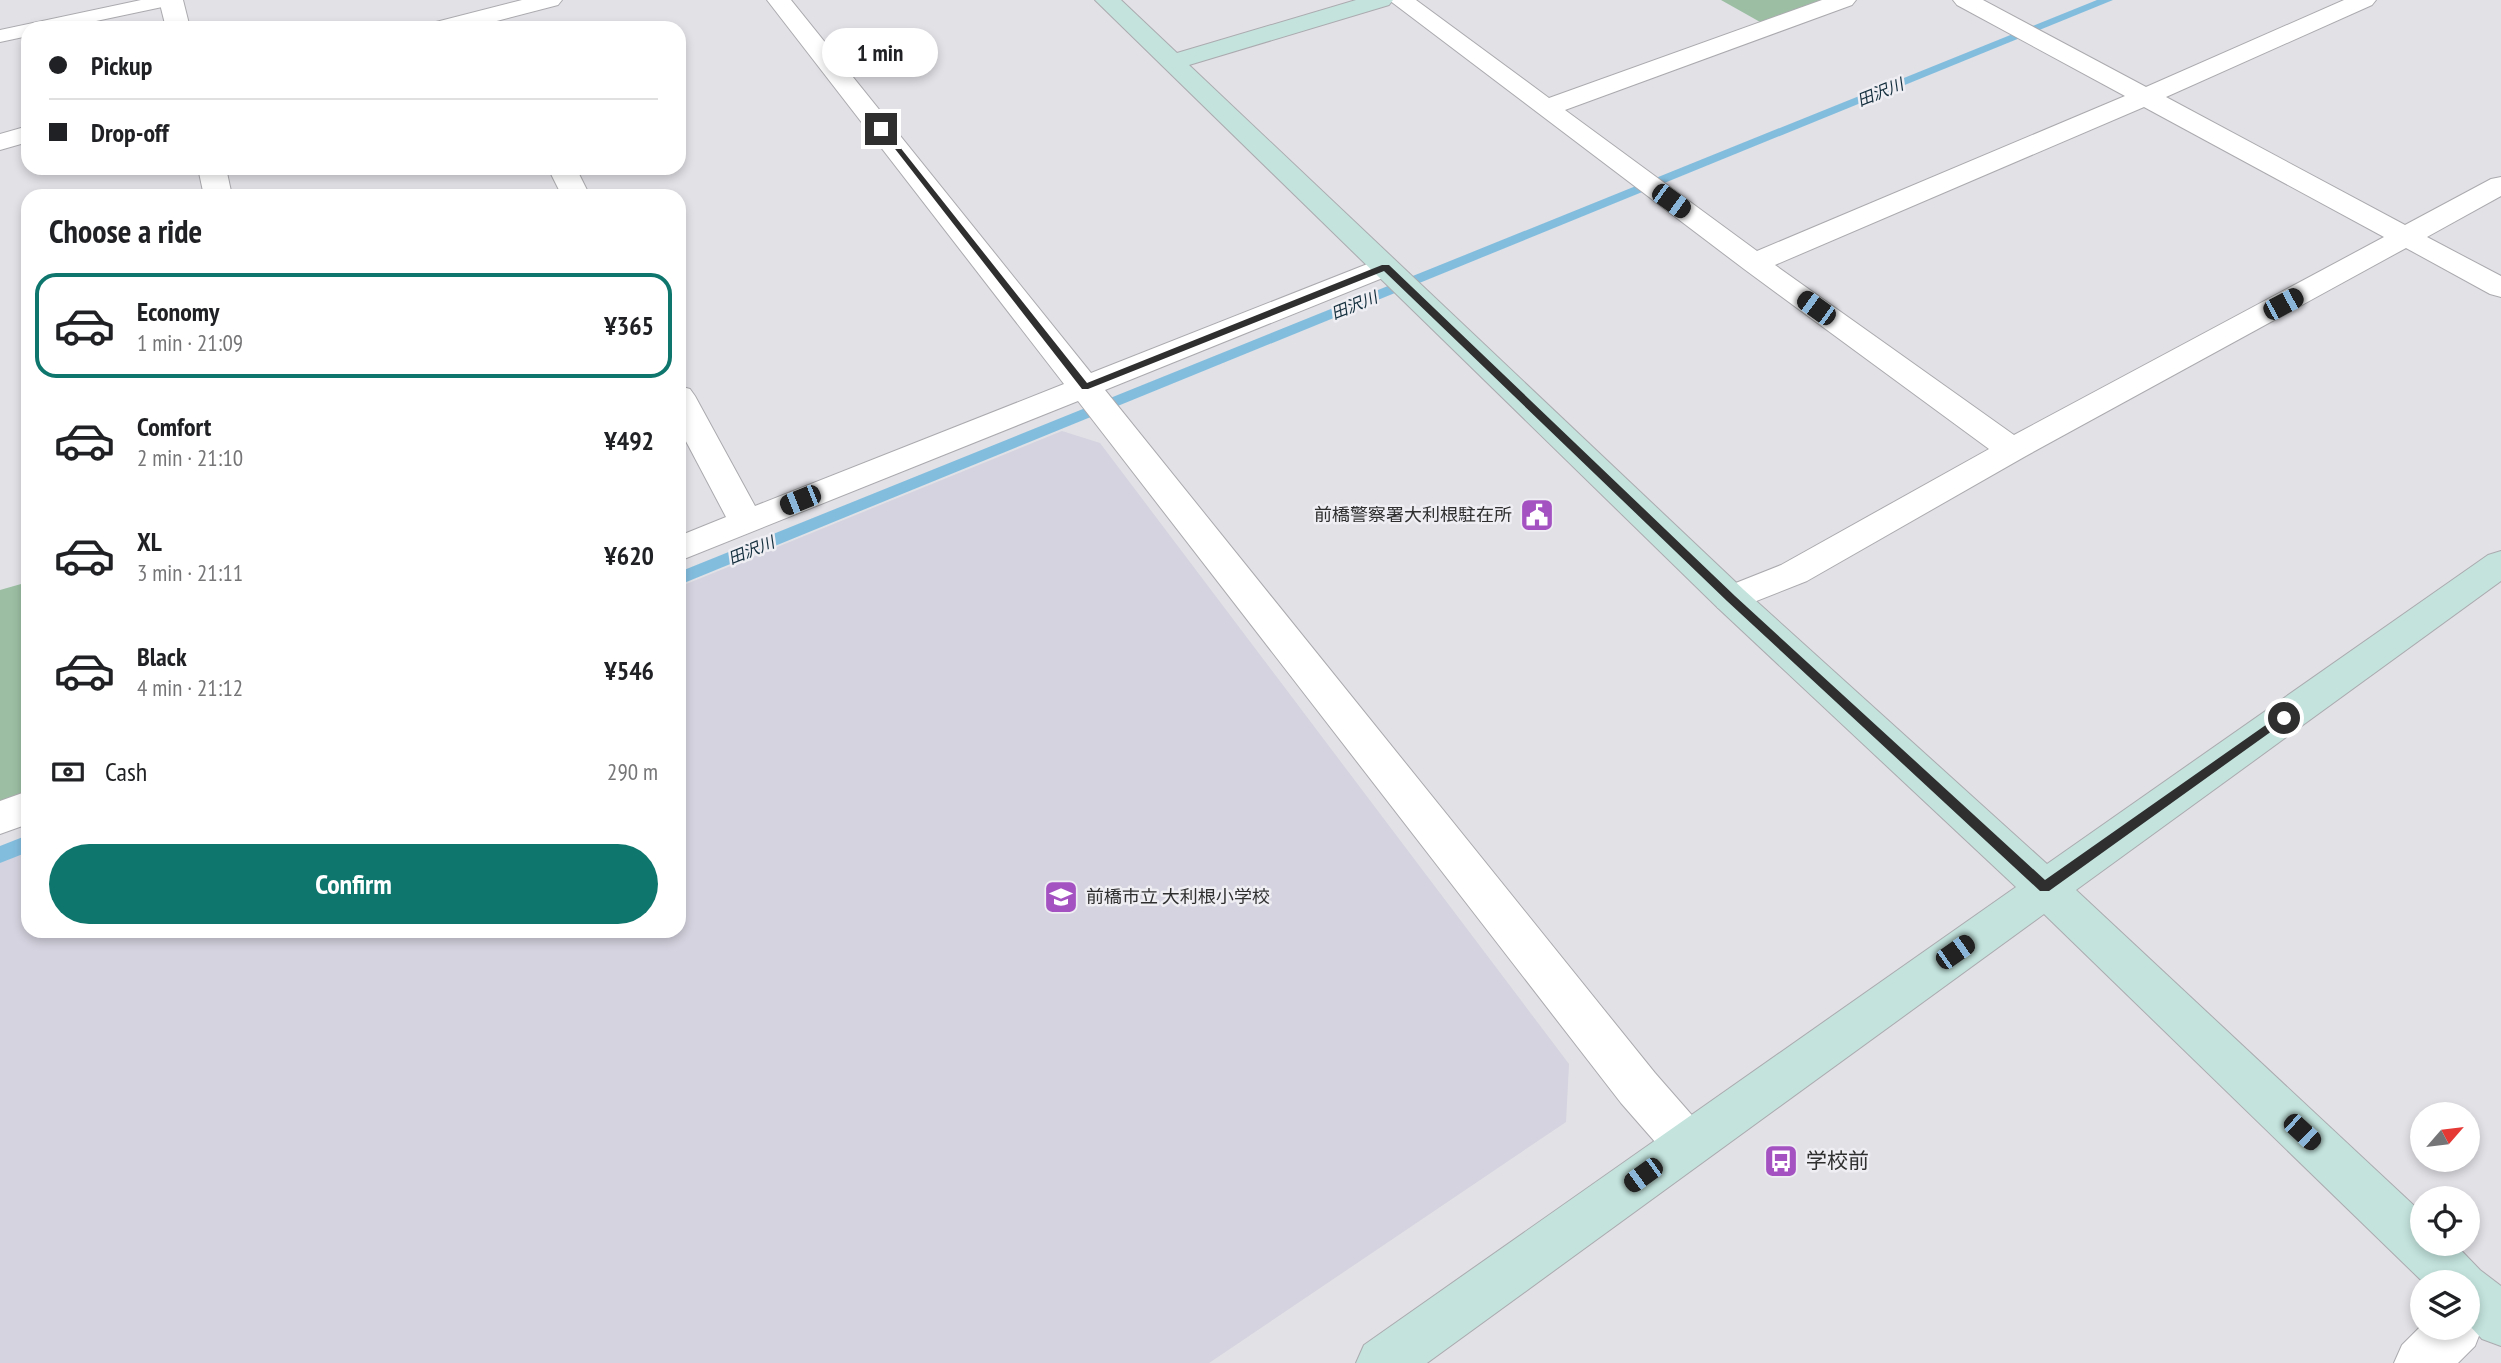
<!DOCTYPE html>
<meta charset="utf-8">
<style>
body{margin:0;font-family:"PT Sans Narrow","Noto Sans JP",sans-serif;background:#f6f6f6;color:#202124;height:100vh;display:flex;flex-direction:column;font-size:26px;white-space:nowrap}
*{box-sizing:border-box;margin:0}
p{font-size:23px;color:#757577}
.icon{flex:none;width:38px;height:38px;fill:none;stroke:currentColor;stroke-width:2;stroke-linecap:round;stroke-linejoin:round}
.map{position:relative;flex:1;overflow:hidden}
.sheet{position:absolute;left:21px;top:189px;width:665px;height:749px;display:flex;flex-direction:column;background:#fff;border-radius:21px;box-shadow:0 4px 10px #0003}
.sheet>*{flex:none}
.banner{position:absolute;left:21px;top:21px;width:665px;height:154px;border-radius:21px;box-shadow:0 4px 10px #0003;display:grid;align-content:center;height:154px;padding:0 28px;background:#fff}
.needle{width:46px;rotate:62deg}
.tools{position:absolute;left:2410px;top:1102px;display:grid;gap:14px}
.tools a{display:grid;place-items:center;width:70px;height:70px;border-radius:50%;background:#fff;box-shadow:0 4px 10px #0003;font-size:35px}
.end{position:absolute;width:32px;height:32px;margin:-16px;border:9px solid #2f2f30;background:#fff;box-shadow:0 0 0 4px #fff}
.from{border-radius:50%}
.bubble{position:absolute;height:49px;border-radius:24px;background:#fff;box-shadow:0 4px 10px #0003;font-size:23px;font-weight:800;line-height:49px;text-align:center}
.car{position:absolute;width:21px;height:42px;margin:-21px -10px;border-radius:9px;box-shadow:0 0 5px 2px #0007;background:linear-gradient(#222 24%,#8ab4d8 0 40%,#222 0 76%,#8ab4d8 0 86%,#222 0)}
.banner b{display:flex;align-items:center;gap:24px;height:66px;font-size:26px}
.banner b+b{border-top:2px solid #e0e0e0}
.banner i{width:18px;height:18px;background:#202124}
ul{padding:0;list-style:none}
li{display:flex;align-items:center;gap:21px;height:105px;margin:0 14px 10px;padding:0 14px;border:4px solid transparent;border-radius:21px}
li div{flex:1}
li b{display:block;font-size:26px}
li em{font-style:normal;font-weight:800}
li.selected{border-color:#0f766e}
li>.icon{width:63px;height:63px;stroke-width:1.5}
h2{padding:0 28px;font-size:32px;line-height:84px}
.pay{display:flex;align-items:center;gap:18px;height:77px;padding:0 28px;font-size:26px}
.pay p{margin-inline-start:auto}
.cta{display:flex;gap:14px;margin-top:auto;padding:14px 28px}
.cta a{flex:1;height:80px;border-radius:42px;background:#0f766e;color:#fff;font-size:28px;font-weight:800;line-height:80px;text-align:center}
.map>svg:first-child{display:block}
.built{fill:#d4d3df}
.green{fill:#9cbfa3}
.lines{fill:none;stroke-linecap:round;stroke-linejoin:round}
.stream{fill:#83bdde;fill-rule:evenodd}
.lane-casing{stroke:#ababaf;stroke-width:2}
.street-casing{stroke:#ababaf;stroke-width:2}
.secondary-casing{stroke:#ababaf;stroke-width:2}
.lane{fill:#fff;fill-rule:evenodd}
.street{fill:#fff;fill-rule:evenodd}
.secondary{fill:#c3e3dc;fill-rule:evenodd}
.route{fill:#2f2f30}
.labels{text-anchor:middle;stroke-width:5;stroke-linejoin:round;paint-order:stroke}
.far-water-label{font-size:16px;font-style:italic;fill:#122d3c;stroke:#eeeef3}
.poi-label{font-size:18px;fill:#2f2f30;stroke:#eeeef3;text-anchor:end}
.near-poi-label{font-size:21px;fill:#2f2f30;stroke:#eeeef3;text-anchor:start}
</style>
<div class="map">
<svg width="2501" height="1363" viewBox="0 0 2501 1363">
<rect width="100%" height="100%" fill="#e1e1e6"/>
<!-- built -->
<polygon class="built" points="1062,431 1100,443 1569,1064 1566,1122 1209,1363 0,1363 0,862 28,851 28,931 679,931 679,587"/>
<!-- green -->
<g class="green">
<polygon points="1721,0 1834,0 1769,27"/>
<polygon points="28,582 28,793 0,804 0,590"/>
</g>
<g class="lines">
<!-- stream -->
<g class="stream">
<polygon points="2097,0 2113,0 679,585 679,572"/>
<polygon points="28,835 28,852 0,863 0,846"/>
</g>
<!-- lane casing -->
<g class="lane-casing">
<polygon id="lane" points="141,0 176,0 167,6 63,28 28,28 28,36 0,42 0,30"/>
</g>
<!-- street casing -->
<g class="street-casing">
<g id="street">
<polygon points="159,0 183,0 190,28 166,28"/>
<polygon points="522,0 562,0 558,5 470,28 429,28 432,23"/>
<polygon points="767,0 791,0 1091,373 1375,261 1385,258 1395,261 1400,267 1395,273 1105,390 1655,1073 1704,1129 1711,1144 1704,1159 1687,1166 1670,1159 1621,1103 1078,401 679,561 679,536 726,517 679,428 679,386 690,389 695,396 755,506 1064,384"/>
<path d="M 1389,0 L 1416,0 L 1549,98 L 1822,0 L 1856,0 L 1852,5 L 1565,110 L 1757,251 L 2125,96 L 1957,5 L 1953,0 L 1983,0 L 2146,87 L 2344,0 L 2376,0 L 2372,5 L 2166,97 L 2405,225 L 2491,179 L 2501,177 L 2501,196 L 2427,237 L 2501,276 L 2501,297 L 2490,294 L 2406,248 L 2024,457 L 1807,581 L 1731,611 L 1718,608 L 1713,599 L 1718,590 L 1781,565 L 1989,449 L 1744,269 ZM 2144,107 L 2384,237 L 2014,435 L 1775,265 Z"/>
<polygon points="28,126 28,142 0,150 0,134"/>
<polygon points="198,168 226,168 232,196 204,196"/>
<polygon points="548,168 576,168 590,196 562,196"/>
<polygon points="28,791 28,824 0,834 0,801"/>
<polygon points="2468,1307 2475,1310 2482,1328 2475,1346 2458,1363 2394,1363 2402,1345 2422,1325 2422,1328 2468,1328"/>
</g>
</g>
<!-- secondary casing -->
<g class="secondary-casing">
<polygon id="secondary" points="1095,0 1121,0 1177,53 1356,0 1393,0 1389,5 1189,65 1744,590 2047,864 2488,555 2501,551 2501,581 2076,890 2422,1213 2422,1244 2455,1244 2480,1270 2501,1286 2501,1346 2482,1339 2468,1324 2468,1283 2424,1283 2044,914 1427,1363 1356,1363 1364,1345 2016,887 1718,608"/>
</g>
<!-- lane -->
<use href="#lane" class="lane"/>
<!-- street -->
<use href="#street" class="street"/>
<!-- secondary -->
<use href="#secondary" class="secondary"/>
</g>
<!-- route -->
<polygon class="route" points="878,127 884,127 1087,383 1382,265 1389,265 1735,596 2045,880 2280,715 2288,715 2290,718 2049,891 2040,891 1727,601 1384,271 1088,389 1082,389"/>
<!-- icons -->
<defs>
<g id="civic-square" transform="scale(1.75)"><rect x="-9" y="-9" width="18" height="18" rx="4" fill="#a452c2" stroke="#eeeef3"/><path d="M-.6-6.5H3V-4.5H.6V-3L4-1V1h2V6H-6V1h2V-1L-.6-3ZM-1.2 2.5V6h2.4V2.5Z" fill="#fff"/></g>
<g id="school-square" transform="scale(1.75)"><rect x="-9" y="-9" width="18" height="18" rx="4" fill="#a452c2" stroke="#eeeef3"/><path d="M0-5L7-2L0 1L-7-2ZM-4 1L0 2.5L4 1V4Q0 6-4 4Z" fill="#fff"/></g>
<g id="bus-square" transform="scale(1.75)"><rect x="-9" y="-9" width="18" height="18" rx="4" fill="#a452c2" stroke="#eeeef3"/><path d="M-5-6H5V4H4V6H2V4H-2V6H-4V4H-5ZM-3.5-4V0h7V-4ZM-3.5 1.2v1.5H-2V1.2ZM2 1.2v1.5H3.5V1.2Z" fill="#fff"/></g>
</defs>
<g fill-rule="evenodd">
<use href="#civic-square" x="1537" y="515"/>
<use href="#school-square" x="1061" y="897"/>
<use href="#bus-square" x="1781" y="1161"/>
</g>
<g class="labels">
<!-- far-water labels -->
<g class="far-water-label">
<text transform="translate(1880 92) rotate(-22)" y="6">田沢川</text>
<text transform="translate(1354 305) rotate(-22)" y="6">田沢川</text>
<text transform="translate(751 550) rotate(-22)" y="6">田沢川</text>
</g>
<!-- poi labels -->
<g class="poi-label">
<text x="1512" y="521">前橋警察署大利根駐在所</text>
<text x="1086" y="903" text-anchor="start">前橋市立 大利根小学校</text>
</g>
<!-- near-poi labels -->
<g class="near-poi-label">
<text x="1806" y="1168">学校前</text>
</g>
</g>
</svg>
<div class="tools">
<a><svg class="needle" viewBox="-14 -14 28 28"><path d="M0-13l5 13h-10z" fill="#e53935"/><path d="M0 13l5-13h-10z" fill="#757577"/></svg></a>
<a><svg class="icon" aria-label="locate" viewBox="0 0 24 24"><circle cx="12" cy="12" r="6"/><path d="M12 2v4M12 18v4M2 12h4M18 12h4"/></svg></a>
<a><svg class="icon" aria-label="layers" viewBox="0 0 24 24"><path d="M12 4l9 5-9 5-9-5zM3 14l9 5 9-5"/></svg></a>
</div>
<i class="end from" style="left:2284px;top:718px"></i>
<i class="end" style="left:881px;top:129px"></i>
<div class="bubble" style="left:822px;top:28px;width:116px">1 min</div>
<i class="car" style="left:1671px;top:201px;rotate:126deg"></i>
<i class="car" style="left:2283px;top:304px;rotate:62deg"></i>
<i class="car" style="left:1816px;top:308px;rotate:306deg"></i>
<i class="car" style="left:800px;top:500px;rotate:248deg"></i>
<i class="car" style="left:1955px;top:952px;rotate:55deg"></i>
<i class="car" style="left:2302px;top:1132px;rotate:133deg"></i>
<i class="car" style="left:1643px;top:1175px;rotate:234deg"></i>
<div class="banner">
<b><i class="from"></i>Pickup</b>
<b><i></i>Drop-off</b>
</div>
<section class="sheet">
<h2>Choose a ride</h2>
<ul>
<li class="selected"><svg class="icon" aria-label="car" viewBox="0 0 24 24"><path d="M5 17H2v-5l4-1 3-4h7l3 4 3 1v5h-3M9 17h6M6 11h13"/><circle cx="7" cy="17" r="2"/><circle cx="17" cy="17" r="2"/></svg><div><b>Economy</b><p>1 min · 21:09</p></div><em>¥365</em></li>
<li><svg class="icon" aria-label="car" viewBox="0 0 24 24"><path d="M5 17H2v-5l4-1 3-4h7l3 4 3 1v5h-3M9 17h6M6 11h13"/><circle cx="7" cy="17" r="2"/><circle cx="17" cy="17" r="2"/></svg><div><b>Comfort</b><p>2 min · 21:10</p></div><em>¥492</em></li>
<li><svg class="icon" aria-label="car" viewBox="0 0 24 24"><path d="M5 17H2v-5l4-1 3-4h7l3 4 3 1v5h-3M9 17h6M6 11h13"/><circle cx="7" cy="17" r="2"/><circle cx="17" cy="17" r="2"/></svg><div><b>XL</b><p>3 min · 21:11</p></div><em>¥620</em></li>
<li><svg class="icon" aria-label="car" viewBox="0 0 24 24"><path d="M5 17H2v-5l4-1 3-4h7l3 4 3 1v5h-3M9 17h6M6 11h13"/><circle cx="7" cy="17" r="2"/><circle cx="17" cy="17" r="2"/></svg><div><b>Black</b><p>4 min · 21:12</p></div><em>¥546</em></li>
</ul>
<div class="pay"><svg class="icon" aria-label="cash" viewBox="0 0 24 24"><path d="M3 7h18v10H3z"/><circle cx="12" cy="12" r="2"/></svg>Cash<p>290 m</p></div>
<div class="cta"><a>Confirm</a></div>
</section>
</div>
